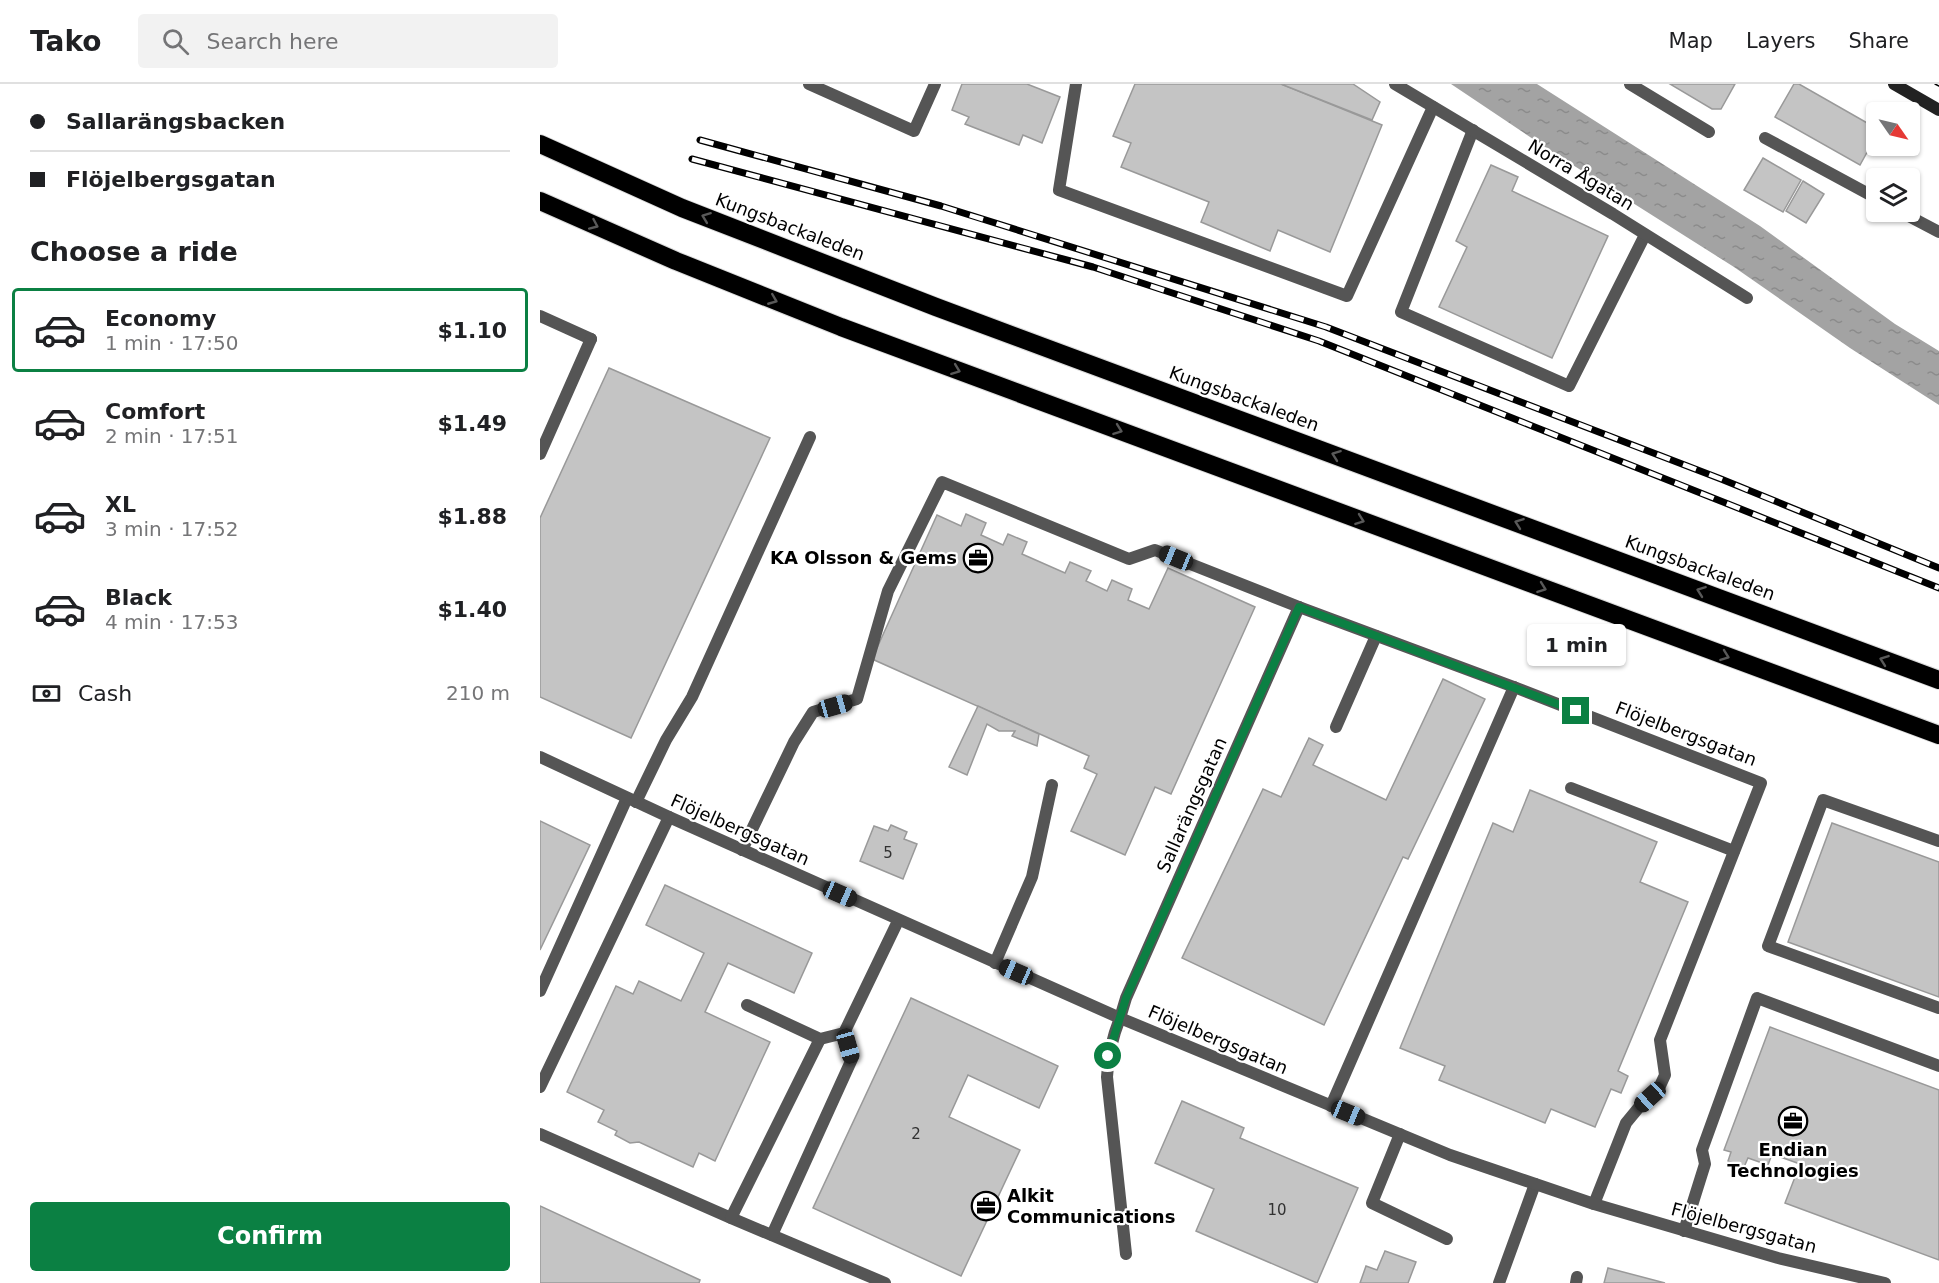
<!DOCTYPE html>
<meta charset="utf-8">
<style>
body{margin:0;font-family:"DejaVu Sans",sans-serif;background:#f2f2f2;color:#202124;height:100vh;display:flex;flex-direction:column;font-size:22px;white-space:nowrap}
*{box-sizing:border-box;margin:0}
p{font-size:20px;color:#757577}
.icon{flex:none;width:33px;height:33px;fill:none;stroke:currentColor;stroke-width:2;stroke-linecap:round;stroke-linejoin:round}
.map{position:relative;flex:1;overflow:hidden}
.sheet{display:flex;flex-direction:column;background:#fff;width:540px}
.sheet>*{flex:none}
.guide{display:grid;align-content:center;height:132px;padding:0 30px;background:#fff}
.needle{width:39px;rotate:124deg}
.buttons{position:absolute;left:1326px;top:18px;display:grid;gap:12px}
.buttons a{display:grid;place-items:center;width:54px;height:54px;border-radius:6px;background:#fff;box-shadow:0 2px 4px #0004;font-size:30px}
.end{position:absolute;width:27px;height:27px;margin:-14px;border:8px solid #0b8043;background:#fff;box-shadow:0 0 0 3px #fff}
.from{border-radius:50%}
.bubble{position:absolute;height:42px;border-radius:6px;background:#fff;box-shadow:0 2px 4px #0004;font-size:20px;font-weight:600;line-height:42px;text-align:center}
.car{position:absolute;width:18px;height:36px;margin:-18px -9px;border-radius:8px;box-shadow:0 0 4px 2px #0007;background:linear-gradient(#222 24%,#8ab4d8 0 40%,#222 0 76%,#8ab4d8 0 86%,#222 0)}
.guide b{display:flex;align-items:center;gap:21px;height:57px;font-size:22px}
.guide b+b{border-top:2px solid #e0e0e0}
.guide i{width:15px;height:15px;background:#202124}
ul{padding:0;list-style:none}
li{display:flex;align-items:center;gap:18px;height:84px;margin:0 12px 9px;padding:0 18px;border:3px solid transparent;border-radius:6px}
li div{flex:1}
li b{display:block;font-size:22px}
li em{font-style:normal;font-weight:600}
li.active{border-color:#0b8043}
li>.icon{width:54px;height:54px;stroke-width:1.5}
h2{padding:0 30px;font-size:27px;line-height:72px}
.pay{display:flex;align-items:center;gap:15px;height:66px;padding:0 30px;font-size:22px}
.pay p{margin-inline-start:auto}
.primary-button{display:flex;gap:12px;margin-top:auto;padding:12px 30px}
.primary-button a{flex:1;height:69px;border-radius:6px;background:#0b8043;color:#fff;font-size:24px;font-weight:600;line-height:69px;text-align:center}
header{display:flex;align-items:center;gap:36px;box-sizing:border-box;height:84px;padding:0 30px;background:#fff;border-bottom:2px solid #e0e0e0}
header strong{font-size:28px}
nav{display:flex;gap:33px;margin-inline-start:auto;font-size:21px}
.search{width:420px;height:54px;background:#f2f2f2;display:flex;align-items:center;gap:15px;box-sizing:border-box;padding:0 21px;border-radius:6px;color:#757577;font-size:22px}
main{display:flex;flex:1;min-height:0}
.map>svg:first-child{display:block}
.water{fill:url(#water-ripples)}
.building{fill:#c4c4c4;stroke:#999;stroke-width:1.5}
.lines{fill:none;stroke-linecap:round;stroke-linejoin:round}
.motorway-casing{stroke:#dbdbdb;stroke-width:20}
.service{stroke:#555;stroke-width:12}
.minor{stroke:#555;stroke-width:12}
.secondary{stroke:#222;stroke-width:12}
.motorway{stroke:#000;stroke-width:18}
.tram{stroke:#000;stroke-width:1.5}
.rail-casing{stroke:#000;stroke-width:7}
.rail{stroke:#fff;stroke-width:4.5;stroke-dasharray:14;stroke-linecap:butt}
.oneway{stroke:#595959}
.route{stroke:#0b8043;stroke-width:8}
.labels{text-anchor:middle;stroke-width:4.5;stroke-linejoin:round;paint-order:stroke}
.number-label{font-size:15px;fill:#313131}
.street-label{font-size:18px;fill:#000;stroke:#fff}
.poi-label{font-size:18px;font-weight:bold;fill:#000;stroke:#fff;text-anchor:end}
</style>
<header>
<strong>Tako</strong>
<div class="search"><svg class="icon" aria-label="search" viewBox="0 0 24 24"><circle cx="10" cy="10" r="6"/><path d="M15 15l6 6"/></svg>Search here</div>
<nav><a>Map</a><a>Layers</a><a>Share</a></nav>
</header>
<main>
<section class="sheet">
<div class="guide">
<b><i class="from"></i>Sallarängsbacken</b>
<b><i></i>Flöjelbergsgatan</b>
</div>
<h2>Choose a ride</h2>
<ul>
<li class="active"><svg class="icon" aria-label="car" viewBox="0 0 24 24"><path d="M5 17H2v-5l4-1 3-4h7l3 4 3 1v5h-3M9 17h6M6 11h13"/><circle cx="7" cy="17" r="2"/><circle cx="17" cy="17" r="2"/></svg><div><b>Economy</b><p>1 min · 17:50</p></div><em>$1.10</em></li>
<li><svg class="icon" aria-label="car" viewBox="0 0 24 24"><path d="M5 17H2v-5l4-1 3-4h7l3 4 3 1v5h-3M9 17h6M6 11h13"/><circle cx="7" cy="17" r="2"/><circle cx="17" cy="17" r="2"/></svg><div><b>Comfort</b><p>2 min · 17:51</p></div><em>$1.49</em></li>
<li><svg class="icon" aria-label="car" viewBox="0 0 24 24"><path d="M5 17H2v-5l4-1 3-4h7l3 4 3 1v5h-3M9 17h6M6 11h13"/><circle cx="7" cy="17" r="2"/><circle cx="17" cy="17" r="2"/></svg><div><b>XL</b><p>3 min · 17:52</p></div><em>$1.88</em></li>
<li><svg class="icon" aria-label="car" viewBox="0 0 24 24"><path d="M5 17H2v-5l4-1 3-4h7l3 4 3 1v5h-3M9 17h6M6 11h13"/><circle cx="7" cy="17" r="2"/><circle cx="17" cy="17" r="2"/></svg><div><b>Black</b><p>4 min · 17:53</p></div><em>$1.40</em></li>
</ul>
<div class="pay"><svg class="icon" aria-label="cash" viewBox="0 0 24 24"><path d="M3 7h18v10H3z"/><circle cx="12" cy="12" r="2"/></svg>Cash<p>210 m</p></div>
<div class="primary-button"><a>Confirm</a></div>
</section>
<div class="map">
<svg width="1399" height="1199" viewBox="0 0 1399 1199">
<defs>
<pattern id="water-ripples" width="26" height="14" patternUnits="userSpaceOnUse" patternTransform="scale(1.5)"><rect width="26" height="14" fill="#a3a3a3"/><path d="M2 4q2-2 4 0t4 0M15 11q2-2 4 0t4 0" fill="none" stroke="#8b8b8b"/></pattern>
</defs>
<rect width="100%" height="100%" fill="#fff"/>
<!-- water -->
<polygon class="water" points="911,0 997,0 1220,142 1355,240 1399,267 1399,321 1310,264 1194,183 1017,71"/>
<!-- building -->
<g class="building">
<polygon points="422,0 487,0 520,13 502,59 483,51 479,61 425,40 429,33 412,26"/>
<polygon points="595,0 741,0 842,41 790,168 738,146 730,167 661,138 669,118 581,83 591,59 573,52"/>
<polygon points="741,0 813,0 840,18 832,36"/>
<polygon points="1130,0 1195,0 1181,25 1172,25"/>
<polygon points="1254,0 1259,0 1336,44 1336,52 1320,81 1235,33"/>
<polygon points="1223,74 1261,96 1243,128 1204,106"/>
<polygon points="951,81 978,93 972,107 1068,152 1012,274 899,223 927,163 916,157"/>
<polygon points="1263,97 1284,110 1266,139 1246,127"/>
<polygon points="69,284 230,354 91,654 0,613 0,434"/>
<polygon points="426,430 446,439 441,451 463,461 468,450 487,458 482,470 525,489 530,478 551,487 546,497 567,507 572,496 592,505 588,516 609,525 628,484 715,523 631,710 615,703 585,771 531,747 557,690 544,684 549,672 332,575 397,431 421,442"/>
<polygon points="903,595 945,615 868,775 863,773 784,941 642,874 723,705 741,713 769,654 783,661 773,681 846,716"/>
<polygon points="438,622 499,650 497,662 472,652 475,647 459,647 447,640 427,691 409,683"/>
<polygon points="990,706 1117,758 1100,798 1148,818 1078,987 1088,992 1081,1009 1071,1005 1055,1043 1011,1025 1005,1039 899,996 905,982 860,964 953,739 973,748"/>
<polygon points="0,737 50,761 0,866"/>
<polygon points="1292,739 1399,778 1399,913 1248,858"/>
<polygon points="351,741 367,748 364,755 377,760 363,795 320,777 334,742 348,747"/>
<polygon points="125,801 272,869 254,909 188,879 165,928 230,958 175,1077 159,1069 153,1083 99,1058 90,1059 75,1051 77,1047 58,1038 64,1026 27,1008 76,902 93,910 99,897 141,917 164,869 106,841"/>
<polygon points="371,914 518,982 499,1024 428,991 409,1033 480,1066 421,1192 273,1124"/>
<polygon points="1230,943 1399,1006 1399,1176 1245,1119 1260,1080 1232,1070 1228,1081 1208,1074 1204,1083 1188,1077 1191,1068 1184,1066"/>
<polygon points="642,1017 704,1044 700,1054 818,1104 777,1199 656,1147 674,1105 615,1079"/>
<polygon points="0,1122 160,1196 159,1199 0,1199"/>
<polygon points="845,1167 876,1178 868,1199 820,1199 826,1182 837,1186"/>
<polygon points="1068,1184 1125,1199 1064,1199"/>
</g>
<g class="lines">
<!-- motorway casing -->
<g class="motorway-casing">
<g id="motorway">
<polyline points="0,60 142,124 396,223 1399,596"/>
<polyline points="0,117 136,177 301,243 1399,651"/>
</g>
</g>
<!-- service -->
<g class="service">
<polyline points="269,0 374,47 395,0"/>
<polyline points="536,0 519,106 807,212 893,23"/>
<polyline points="1090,0 1169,48"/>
<polyline points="933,46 861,228 1029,302 1105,151"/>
<polyline points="1225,54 1336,114"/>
<polyline points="1361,128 1399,148"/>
<polyline points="0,232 51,255"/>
<polyline points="796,643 836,552"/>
<polyline points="1031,704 1194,767"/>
<polyline points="96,718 126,656 152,613 270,353"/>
<polyline points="1399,757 1283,716 1228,862 1399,924"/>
<polyline points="202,766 254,658 273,628 317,615 348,507 402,398 589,475 615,466 759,523 974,603 1221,699 1120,956 1125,991 1119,1004 1100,1022 1086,1039 1054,1120"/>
<polyline points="455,879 492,793 512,701"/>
<polyline points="0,907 87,714"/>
<polyline points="207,921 280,955 304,949"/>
<polyline points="580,934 586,914 759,523"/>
<polyline points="0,1003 129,733"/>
<polyline points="791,1022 974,603"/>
<polyline points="0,1050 191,1134 345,1199"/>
<polyline points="860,1050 832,1119 907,1155"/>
<polyline points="191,1134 280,955"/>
<polyline points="1144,1147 1165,1080 1162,1066 1217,914 1399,982"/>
<polyline points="232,1151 312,975 304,949 358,837"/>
<polyline points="959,1199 995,1100"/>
<polyline points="1036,1199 1037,1193"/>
</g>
<!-- minor -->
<g class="minor">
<polyline points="855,0 1073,130 1207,214"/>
<polyline points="0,370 51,255"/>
<polyline points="0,673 129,733 580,934 910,1071 1054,1120 1238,1174 1345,1199"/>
<path d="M 580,934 C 572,954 568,972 567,993 L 586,1170"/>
</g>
<!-- secondary -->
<polyline class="secondary" points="1354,0 1399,26"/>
<!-- motorway -->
<use href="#motorway" class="motorway"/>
<!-- tram -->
<polyline class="tram" points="1395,0 1399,2"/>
<!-- rail casing -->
<g class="rail-casing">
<g id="rail">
<polyline points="160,56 401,122 786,243 1181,395 1399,484"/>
<polyline points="152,75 553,183 779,257 1399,504"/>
</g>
</g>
<!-- rail -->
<use href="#rail" class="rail"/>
</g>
<!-- one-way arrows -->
<defs><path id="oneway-chevron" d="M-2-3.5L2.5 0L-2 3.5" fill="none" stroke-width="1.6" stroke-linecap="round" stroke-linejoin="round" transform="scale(1.5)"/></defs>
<g class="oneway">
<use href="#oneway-chevron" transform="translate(166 133) rotate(-159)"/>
<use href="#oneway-chevron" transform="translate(54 141) rotate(24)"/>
<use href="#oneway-chevron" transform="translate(233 216) rotate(22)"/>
<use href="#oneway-chevron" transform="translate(416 286) rotate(21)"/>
<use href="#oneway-chevron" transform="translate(578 346) rotate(20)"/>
<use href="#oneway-chevron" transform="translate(796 371) rotate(-160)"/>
<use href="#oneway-chevron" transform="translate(820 436) rotate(20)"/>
<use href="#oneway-chevron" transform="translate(979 439) rotate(-160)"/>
<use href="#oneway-chevron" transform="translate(1002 504) rotate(20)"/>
<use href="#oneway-chevron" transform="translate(1161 507) rotate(-160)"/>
<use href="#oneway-chevron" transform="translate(1185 572) rotate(20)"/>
<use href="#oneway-chevron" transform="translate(1344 576) rotate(-160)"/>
</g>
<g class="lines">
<!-- route -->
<polyline class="route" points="568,972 586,914 759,523 1036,627"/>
</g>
<!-- icons -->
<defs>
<g id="office-ring" transform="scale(1.5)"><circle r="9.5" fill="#fff" stroke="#000" stroke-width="1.5"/><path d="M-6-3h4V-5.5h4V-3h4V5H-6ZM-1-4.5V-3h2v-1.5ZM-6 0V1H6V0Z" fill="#000"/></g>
</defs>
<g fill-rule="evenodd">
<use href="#office-ring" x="438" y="474"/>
<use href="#office-ring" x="1253" y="1037"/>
<use href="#office-ring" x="446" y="1122"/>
</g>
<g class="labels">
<!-- number labels -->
<g class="number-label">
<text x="348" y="774">5</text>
<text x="376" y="1055">2</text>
<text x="737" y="1131">10</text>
</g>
<!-- street labels -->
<g class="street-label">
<text transform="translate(1041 91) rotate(31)" y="6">Norra Ågatan</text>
<text transform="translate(250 143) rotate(21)" y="6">Kungsbackaleden</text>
<text transform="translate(704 315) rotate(20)" y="6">Kungsbackaleden</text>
<text transform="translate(1160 484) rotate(20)" y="6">Kungsbackaleden</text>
<text transform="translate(1146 650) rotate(21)" y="6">Flöjelbergsgatan</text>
<text transform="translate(652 721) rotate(-66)" y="6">Sallarängsgatan</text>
<text transform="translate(200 746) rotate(24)" y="6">Flöjelbergsgatan</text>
<text transform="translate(678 956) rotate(23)" y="6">Flöjelbergsgatan</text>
<text transform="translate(1204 1144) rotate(15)" y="6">Flöjelbergsgatan</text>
</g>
<!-- poi labels -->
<g class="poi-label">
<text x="417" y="480">KA Olsson &amp; Gems</text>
<text x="1253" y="1072" text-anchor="middle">Endian<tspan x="1253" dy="21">Technologies</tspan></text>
<text x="467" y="1118" text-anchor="start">Alkit<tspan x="467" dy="21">Communications</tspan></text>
</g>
</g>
</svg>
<div class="buttons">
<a><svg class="needle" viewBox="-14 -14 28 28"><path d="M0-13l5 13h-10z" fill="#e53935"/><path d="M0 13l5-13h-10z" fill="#757577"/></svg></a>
<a><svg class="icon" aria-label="layers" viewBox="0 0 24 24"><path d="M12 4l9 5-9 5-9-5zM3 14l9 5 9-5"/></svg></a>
</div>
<i class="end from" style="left:568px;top:972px"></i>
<i class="end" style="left:1036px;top:627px"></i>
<div class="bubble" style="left:987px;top:540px;width:99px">1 min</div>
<i class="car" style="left:636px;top:474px;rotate:292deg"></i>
<i class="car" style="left:295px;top:622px;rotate:74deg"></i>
<i class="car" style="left:300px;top:810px;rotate:114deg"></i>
<i class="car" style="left:476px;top:888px;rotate:294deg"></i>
<i class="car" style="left:308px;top:962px;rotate:164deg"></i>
<i class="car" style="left:1110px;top:1013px;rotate:228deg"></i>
<i class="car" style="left:808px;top:1029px;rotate:112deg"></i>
</div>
</main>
